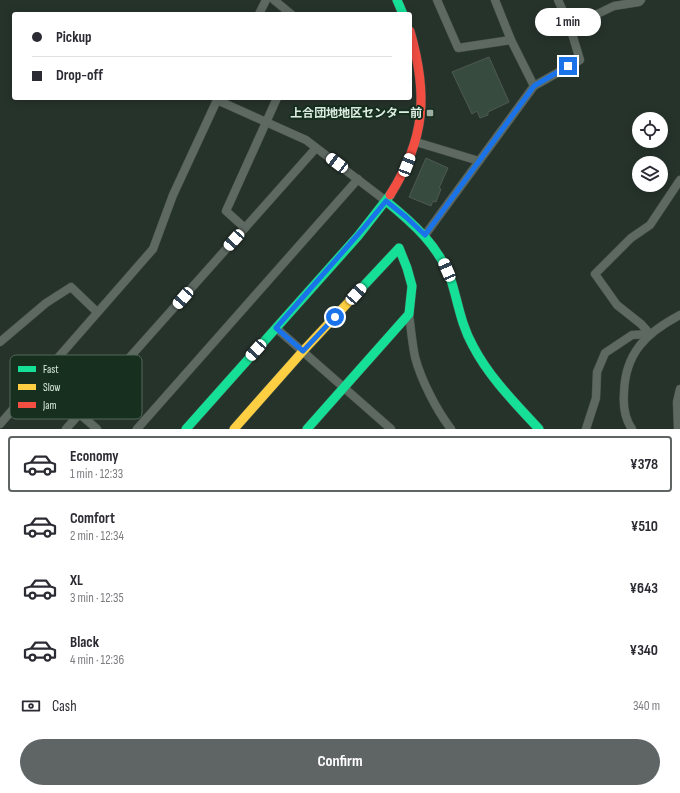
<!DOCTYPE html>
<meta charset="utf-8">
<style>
body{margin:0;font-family:"Sofia Sans Condensed","Noto Sans JP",sans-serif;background:#f7f7f7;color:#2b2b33;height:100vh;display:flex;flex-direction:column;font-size:15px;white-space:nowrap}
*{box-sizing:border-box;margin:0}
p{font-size:13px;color:#7c7c81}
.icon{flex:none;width:22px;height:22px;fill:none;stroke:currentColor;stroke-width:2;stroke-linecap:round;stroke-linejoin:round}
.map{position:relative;height:429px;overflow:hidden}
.sheet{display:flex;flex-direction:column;background:#fff;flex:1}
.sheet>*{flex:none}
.guide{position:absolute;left:12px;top:12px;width:400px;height:88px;border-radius:4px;box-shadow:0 2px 10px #0003;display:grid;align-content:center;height:88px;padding:0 20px;background:#fff}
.fabs{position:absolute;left:632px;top:112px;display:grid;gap:8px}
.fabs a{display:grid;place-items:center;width:36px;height:36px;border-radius:50%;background:#fff;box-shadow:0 2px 10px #0003;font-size:20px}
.end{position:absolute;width:18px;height:18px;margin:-9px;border:5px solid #1a73e8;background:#fff;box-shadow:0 0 0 2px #fff}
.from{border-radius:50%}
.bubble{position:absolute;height:28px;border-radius:14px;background:#fff;box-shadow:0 2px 10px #0003;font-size:13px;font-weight:700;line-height:28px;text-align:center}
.car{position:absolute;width:12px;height:24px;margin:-12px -6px;border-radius:5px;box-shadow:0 0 3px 1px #0007;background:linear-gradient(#fff 24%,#345 0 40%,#fff 0 76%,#345 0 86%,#fff 0)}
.guide b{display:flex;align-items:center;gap:14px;height:38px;font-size:15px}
.guide b+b{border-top:1px solid #e1e1e2}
.guide i{width:10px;height:10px;background:#2b2b33}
ul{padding:7px 0 0;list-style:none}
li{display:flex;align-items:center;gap:12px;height:56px;margin:0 8px 6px;padding:0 12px;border:2px solid transparent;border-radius:4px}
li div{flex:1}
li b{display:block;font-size:15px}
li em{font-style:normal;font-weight:700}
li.selected{border-color:#5f6565}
li>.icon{width:36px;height:36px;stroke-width:1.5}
.pay{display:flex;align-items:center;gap:10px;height:44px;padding:0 20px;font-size:15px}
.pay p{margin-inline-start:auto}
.cta{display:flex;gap:8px;margin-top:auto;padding:8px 20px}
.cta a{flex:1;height:46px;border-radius:24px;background:#5f6565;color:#fff;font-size:16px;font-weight:700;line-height:46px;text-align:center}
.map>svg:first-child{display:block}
.building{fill:#374c3f;stroke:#4e5951}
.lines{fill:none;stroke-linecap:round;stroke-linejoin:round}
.street-casing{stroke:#445048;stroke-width:9}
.fast-casing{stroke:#445048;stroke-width:10}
.slow-casing{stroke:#445048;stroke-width:10}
.jam-casing{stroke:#445048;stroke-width:10}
.street{stroke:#5d6961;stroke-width:8}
.fast{stroke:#16e098;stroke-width:9}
.slow{stroke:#ffcf43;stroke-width:9}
.jam{stroke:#f24e42;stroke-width:9}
.route{stroke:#1a73e8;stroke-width:5}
.poi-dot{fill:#9eaca2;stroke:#162f1e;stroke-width:1.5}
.labels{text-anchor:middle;stroke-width:4;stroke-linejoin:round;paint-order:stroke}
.poi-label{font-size:12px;font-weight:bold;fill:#deede2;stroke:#162f1e;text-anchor:end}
.key{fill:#162f1e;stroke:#526859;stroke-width:1}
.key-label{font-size:11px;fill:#deede2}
</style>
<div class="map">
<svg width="680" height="429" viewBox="0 0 680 429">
<rect width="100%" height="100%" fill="#26332a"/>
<!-- building -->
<g class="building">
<polygon points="489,57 509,102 488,112 488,115 480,118 477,111 472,114 452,72"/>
<polygon points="426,158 448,168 439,188 441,189 436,202 433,201 431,206 409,197"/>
</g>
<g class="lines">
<!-- street casing -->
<g class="street-casing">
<g id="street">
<polyline points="274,0 291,14"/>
<polyline points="437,0 458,48 511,40"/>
<polyline points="259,14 266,0"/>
<polyline points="570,27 614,6 639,2 641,0"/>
<polyline points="534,86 580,60 570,27 558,0"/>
<polyline points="217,100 306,140 386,201"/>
<polyline points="416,142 479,161"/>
<polyline points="245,228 226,211 277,98"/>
<polyline points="425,235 534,86 511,40 495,0"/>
<path d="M 409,314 C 411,329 412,343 415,357 C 421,380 437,411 451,429"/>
<polyline points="276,328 391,429"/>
<polyline points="650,334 641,324 617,305 595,274 631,238 650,225 680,180"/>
<polyline points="0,342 46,303 71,287 97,312"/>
<polyline points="39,379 97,429"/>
<polyline points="0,424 153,249 173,195 218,98"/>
<polyline points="66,429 316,148"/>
<polyline points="137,429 358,179"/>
<polyline points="586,429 596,398 597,372 605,353 632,335 650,334"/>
<path d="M 632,429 C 625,419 623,406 624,393 C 625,353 646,333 680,315"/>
<polyline points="678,429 677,402 680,389"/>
</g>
</g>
<!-- fast casing -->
<g class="fast-casing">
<g id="fast">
<polyline points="397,0 403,14"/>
<path d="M 386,201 C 413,223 439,246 451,280 C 458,302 461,325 473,346 C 489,377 515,403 539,429"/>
<polyline points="186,429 358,236 390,195"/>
<polyline points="307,429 409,314 412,286 407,268 399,248 356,294"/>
</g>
</g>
<!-- slow casing -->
<g class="slow-casing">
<polyline id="slow" points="234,429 303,351 356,294"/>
</g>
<!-- jam casing -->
<g class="jam-casing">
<path id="jam" d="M 390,195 C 426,138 428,94 410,31"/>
</g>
<!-- street -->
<use href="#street" class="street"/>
<!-- fast -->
<use href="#fast" class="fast"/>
<!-- slow -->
<use href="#slow" class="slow"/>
<!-- jam -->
<use href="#jam" class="jam"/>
</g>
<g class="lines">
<!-- route -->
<polyline class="route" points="335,317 303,351 276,328 362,230 386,201 406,217 425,235 534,86 568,66"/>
</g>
<!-- markers -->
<rect class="poi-dot" x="426" y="109" width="8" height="8" rx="2"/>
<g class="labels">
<!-- poi labels -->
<g class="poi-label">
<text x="422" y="117">上合団地地区センター前</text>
</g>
</g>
<!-- legend -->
<rect x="10" y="355" width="132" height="64" rx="6" class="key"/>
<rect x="18" y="366" width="18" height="6" fill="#16e098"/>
<rect x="18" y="384" width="18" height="6" fill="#ffcf43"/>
<rect x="18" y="402" width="18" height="6" fill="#f24e42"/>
<g class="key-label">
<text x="43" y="373">Fast</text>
<text x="43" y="391">Slow</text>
<text x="43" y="409">Jam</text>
</g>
</svg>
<div class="fabs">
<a><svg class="icon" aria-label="locate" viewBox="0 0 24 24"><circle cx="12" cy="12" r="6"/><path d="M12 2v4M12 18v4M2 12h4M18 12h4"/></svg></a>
<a><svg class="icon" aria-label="layers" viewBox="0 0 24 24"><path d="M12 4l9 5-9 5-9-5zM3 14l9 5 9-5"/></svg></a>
</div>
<i class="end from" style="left:335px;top:317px"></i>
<i class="end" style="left:568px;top:66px"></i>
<div class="bubble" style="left:535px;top:8px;width:66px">1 min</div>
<i class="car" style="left:337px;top:163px;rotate:307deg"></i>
<i class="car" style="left:407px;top:165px;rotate:21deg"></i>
<i class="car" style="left:234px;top:240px;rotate:222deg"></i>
<i class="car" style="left:447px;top:270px;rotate:337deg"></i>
<i class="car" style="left:356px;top:294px;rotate:42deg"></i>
<i class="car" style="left:183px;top:298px;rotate:221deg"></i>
<i class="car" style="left:256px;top:350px;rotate:222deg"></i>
<div class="guide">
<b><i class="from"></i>Pickup</b>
<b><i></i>Drop-off</b>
</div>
</div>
<section class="sheet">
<ul>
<li class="selected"><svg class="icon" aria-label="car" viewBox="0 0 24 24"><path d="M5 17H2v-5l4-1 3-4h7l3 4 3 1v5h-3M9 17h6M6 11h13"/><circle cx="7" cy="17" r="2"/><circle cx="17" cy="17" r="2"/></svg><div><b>Economy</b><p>1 min · 12:33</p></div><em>¥378</em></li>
<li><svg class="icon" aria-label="car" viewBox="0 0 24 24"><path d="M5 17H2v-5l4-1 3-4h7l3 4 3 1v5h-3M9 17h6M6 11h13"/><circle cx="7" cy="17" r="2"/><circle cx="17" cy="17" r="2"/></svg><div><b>Comfort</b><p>2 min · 12:34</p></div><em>¥510</em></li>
<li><svg class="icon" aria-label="car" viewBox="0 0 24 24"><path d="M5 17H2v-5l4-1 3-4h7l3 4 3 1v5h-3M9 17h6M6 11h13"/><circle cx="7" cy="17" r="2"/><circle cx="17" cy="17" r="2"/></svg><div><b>XL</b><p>3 min · 12:35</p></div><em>¥643</em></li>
<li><svg class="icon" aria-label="car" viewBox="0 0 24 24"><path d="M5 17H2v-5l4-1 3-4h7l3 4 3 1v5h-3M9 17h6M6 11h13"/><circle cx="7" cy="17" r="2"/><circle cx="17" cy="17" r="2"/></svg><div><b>Black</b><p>4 min · 12:36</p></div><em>¥340</em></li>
</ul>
<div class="pay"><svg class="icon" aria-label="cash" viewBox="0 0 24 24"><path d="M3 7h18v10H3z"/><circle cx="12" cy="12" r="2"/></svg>Cash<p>340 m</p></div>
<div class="cta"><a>Confirm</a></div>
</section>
